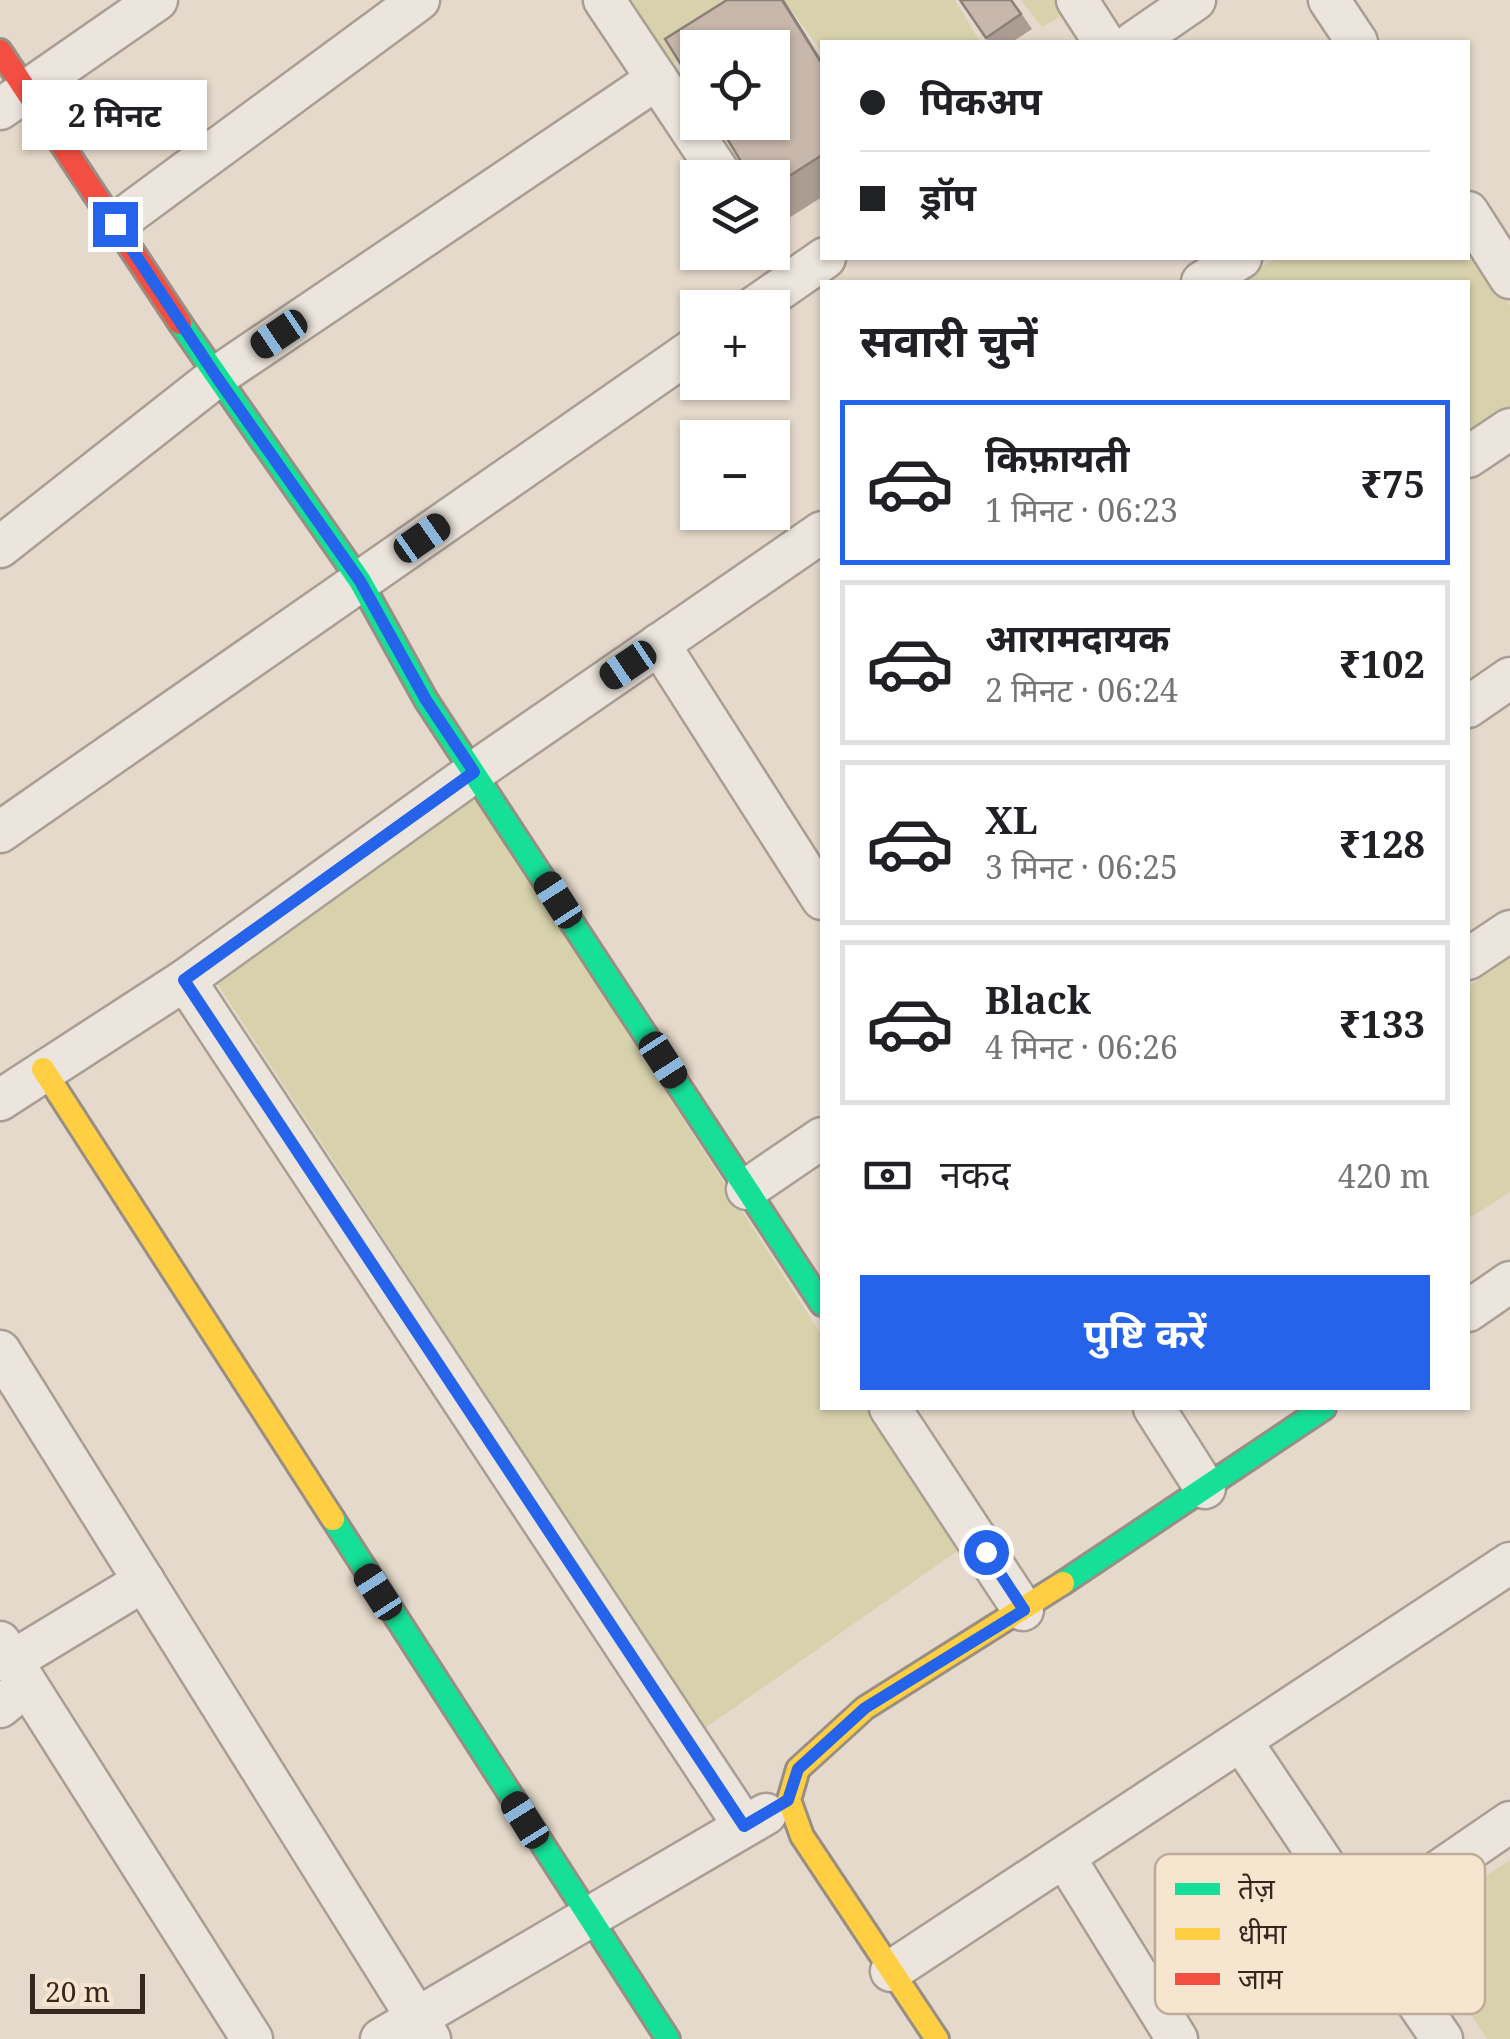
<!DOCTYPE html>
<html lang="hi">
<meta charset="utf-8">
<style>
body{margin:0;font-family:"Noto Serif","Noto Sans Devanagari",serif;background:#f6f6f6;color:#202124;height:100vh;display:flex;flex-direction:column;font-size:38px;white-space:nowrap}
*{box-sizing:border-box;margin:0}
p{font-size:32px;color:#757577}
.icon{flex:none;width:55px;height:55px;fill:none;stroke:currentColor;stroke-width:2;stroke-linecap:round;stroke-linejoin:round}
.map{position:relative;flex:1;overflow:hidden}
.panel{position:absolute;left:820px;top:280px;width:650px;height:1130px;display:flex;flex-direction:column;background:#fff;border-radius:0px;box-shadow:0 2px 8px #0004}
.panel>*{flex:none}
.guide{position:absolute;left:820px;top:40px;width:650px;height:220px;border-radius:0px;box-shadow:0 2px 8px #0004;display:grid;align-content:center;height:220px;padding:0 40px;background:#fff}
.tools{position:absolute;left:680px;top:30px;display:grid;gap:20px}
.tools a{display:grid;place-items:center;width:110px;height:110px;border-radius:0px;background:#fff;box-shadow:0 2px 8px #0004;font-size:50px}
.scale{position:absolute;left:30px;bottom:25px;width:115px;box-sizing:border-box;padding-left:10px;border:5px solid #37261d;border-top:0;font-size:28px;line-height:35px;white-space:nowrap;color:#37261d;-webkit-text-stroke:8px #f6e6d0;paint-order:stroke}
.end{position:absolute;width:45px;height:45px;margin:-22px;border:12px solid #2563eb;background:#fff;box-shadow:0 0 0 5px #fff}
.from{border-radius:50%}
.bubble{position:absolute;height:70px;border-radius:0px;background:#fff;box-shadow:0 2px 8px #0004;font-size:32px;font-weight:700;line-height:70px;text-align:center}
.car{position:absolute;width:30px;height:60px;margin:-30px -15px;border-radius:12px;box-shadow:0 0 8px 2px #0007;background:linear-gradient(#222 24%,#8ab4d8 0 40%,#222 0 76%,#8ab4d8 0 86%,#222 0)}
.guide b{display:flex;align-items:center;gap:35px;height:95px;font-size:38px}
.guide b+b{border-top:2px solid #e0e0e0}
.guide i{width:25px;height:25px;background:#202124}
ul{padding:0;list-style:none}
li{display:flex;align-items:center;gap:30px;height:165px;margin:0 20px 15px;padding:0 20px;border:5px solid #e0e0e0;border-radius:0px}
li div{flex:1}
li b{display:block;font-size:38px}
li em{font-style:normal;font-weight:700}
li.on{border-color:#2563eb}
li>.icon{width:90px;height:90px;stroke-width:1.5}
h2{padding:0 40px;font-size:45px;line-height:120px}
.pay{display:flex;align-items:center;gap:25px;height:110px;padding:0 40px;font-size:38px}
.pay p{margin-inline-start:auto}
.button{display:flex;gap:20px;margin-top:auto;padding:20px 40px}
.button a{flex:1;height:115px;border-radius:0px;background:#2563eb;color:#fff;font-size:40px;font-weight:700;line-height:115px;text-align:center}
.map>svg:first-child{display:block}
.green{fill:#d7d2ac}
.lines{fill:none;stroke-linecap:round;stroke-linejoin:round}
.street-casing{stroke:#a99e94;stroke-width:45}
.fast-casing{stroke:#988e84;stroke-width:28}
.slow-casing{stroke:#988e84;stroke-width:28}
.jam-casing{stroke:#988e84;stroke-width:28}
.street{stroke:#ece5dd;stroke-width:40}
.fast{stroke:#16e098;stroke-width:22}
.slow{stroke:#ffcf43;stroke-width:22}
.jam{stroke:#f24e42;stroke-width:22}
.wall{fill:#ac9d93}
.shaded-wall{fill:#8c8078}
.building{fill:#c8b7ab;stroke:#8c8078;stroke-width:2.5}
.route{stroke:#2563eb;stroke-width:12}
.key{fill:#f6e6d0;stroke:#bdac9a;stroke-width:2.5}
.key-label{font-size:28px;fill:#37261d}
</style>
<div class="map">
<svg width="1510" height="2039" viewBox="0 0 1510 2039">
<rect width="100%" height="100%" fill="#e4d9ca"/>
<!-- green -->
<g class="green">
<polygon points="623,0 763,0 669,66"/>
<polygon points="784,0 955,0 980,42 822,42 822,52"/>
<polygon points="1021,0 1071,0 1076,8 1042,27"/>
<polygon points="1468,243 1510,306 1510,411 1468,440 1468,282 1239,282 1276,258 1468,258"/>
<polygon points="471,788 822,1336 822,1408 869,1408 960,1549 704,1729 213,977"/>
<polygon points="1510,958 1510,1192 1468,1219 1468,987"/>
<polygon points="1510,1860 1510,2039 1487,2039 1413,1926"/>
</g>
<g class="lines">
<!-- street casing -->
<g class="street-casing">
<g id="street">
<polyline points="604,0 723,178"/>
<polyline points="1077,0 1104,42"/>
<polyline points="1329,0 1357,42"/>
<polyline points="1134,42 1195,0"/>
<polyline points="0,109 157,0"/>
<polyline points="1468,212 1510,278"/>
<polyline points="115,224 419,0"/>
<polyline points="1202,282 1241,258"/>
<polyline points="753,308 825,258"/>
<polyline points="1468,457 1510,429"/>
<polyline points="0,547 216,377 657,79"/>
<polyline points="659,644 822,899"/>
<polyline points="1468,707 1510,678"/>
<polyline points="0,832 698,346"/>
<polyline points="1468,959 1510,931"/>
<polyline points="185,980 744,1826"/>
<polyline points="0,1100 185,980 474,772 822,532"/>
<polyline points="747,1189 822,1138"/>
<polyline points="1468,1311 1510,1282"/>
<polyline points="0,1351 430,2039"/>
<polyline points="890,1408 1023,1610"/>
<polyline points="1154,1408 1205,1488"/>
<polyline points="0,1642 252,2039"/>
<polyline points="12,1661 144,1581"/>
<polyline points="0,1707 27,1685"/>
<polyline points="1242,1742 1363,1923"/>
<polyline points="1065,1858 1177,2039"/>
<polyline points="891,1971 1510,1563"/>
<polyline points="381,2039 766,1814"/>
<polyline points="1442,2039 1363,1923 1510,1822"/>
</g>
</g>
<!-- fast casing -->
<g class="fast-casing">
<g id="fast">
<polyline points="180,323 360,581 426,700 822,1304"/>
<polyline points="333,1519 668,2039"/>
<polyline points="1063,1583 1324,1408"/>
</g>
</g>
<!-- slow casing -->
<g class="slow-casing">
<g id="slow">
<polyline points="43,1069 333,1519"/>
<polyline points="937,2039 802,1836 789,1800 798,1769 865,1708 1063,1583"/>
</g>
</g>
<!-- jam casing -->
<g class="jam-casing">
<polyline id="jam" points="0,51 180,323"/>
</g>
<!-- street -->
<use href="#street" class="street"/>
<!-- fast -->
<use href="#fast" class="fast"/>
<!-- slow -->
<use href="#slow" class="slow"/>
<!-- jam -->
<use href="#jam" class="jam"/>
</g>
<!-- wall -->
<g class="wall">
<polygon points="727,0 784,0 822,61 822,197 781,223 772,210 772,178"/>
<polygon points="960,0 1012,0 1032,29 1012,42 989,42"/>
</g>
<!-- shaded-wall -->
<polygon class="shaded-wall" points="782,0 784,0 822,61 822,64"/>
<!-- building -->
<g class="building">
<polygon points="727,0 782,0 822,64 822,155 772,187 772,178 751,178 717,122 772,122 772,48 698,48 698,92 665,39"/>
<polygon points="960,0 1011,0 1021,14 986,38"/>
</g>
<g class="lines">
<!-- route -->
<polyline class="route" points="115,224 216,376 360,581 426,700 474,772 184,980 744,1826 788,1800 798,1769 865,1708 1024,1610 986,1552"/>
</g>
<!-- legend -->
<rect x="1155" y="1854" width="330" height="160" rx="15" class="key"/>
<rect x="1175" y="1883" width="45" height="12" fill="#16e098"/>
<rect x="1175" y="1928" width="45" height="12" fill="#ffcf43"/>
<rect x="1175" y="1973" width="45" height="12" fill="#f24e42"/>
<g class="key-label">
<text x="1238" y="1899">तेज़</text>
<text x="1238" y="1944">धीमा</text>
<text x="1238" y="1989">जाम</text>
</g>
</svg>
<div class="tools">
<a><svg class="icon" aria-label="locate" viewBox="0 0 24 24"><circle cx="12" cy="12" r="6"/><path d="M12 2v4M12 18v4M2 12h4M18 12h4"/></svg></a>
<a><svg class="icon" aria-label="layers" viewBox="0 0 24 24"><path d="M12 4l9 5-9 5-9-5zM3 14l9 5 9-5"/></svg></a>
<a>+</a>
<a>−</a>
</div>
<div class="scale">20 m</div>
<i class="end from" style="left:986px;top:1552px"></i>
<i class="end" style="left:115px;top:224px"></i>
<div class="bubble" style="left:22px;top:80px;width:185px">2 मिनट</div>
<i class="car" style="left:279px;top:334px;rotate:236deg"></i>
<i class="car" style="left:422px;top:538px;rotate:55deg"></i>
<i class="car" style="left:628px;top:665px;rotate:236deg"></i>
<i class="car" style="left:558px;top:900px;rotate:327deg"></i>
<i class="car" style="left:663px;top:1060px;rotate:147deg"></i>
<i class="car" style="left:378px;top:1592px;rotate:327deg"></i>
<i class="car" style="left:525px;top:1820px;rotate:328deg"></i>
<div class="guide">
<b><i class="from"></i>पिकअप</b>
<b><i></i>ड्रॉप</b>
</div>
<section class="panel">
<h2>सवारी चुनें</h2>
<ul>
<li class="on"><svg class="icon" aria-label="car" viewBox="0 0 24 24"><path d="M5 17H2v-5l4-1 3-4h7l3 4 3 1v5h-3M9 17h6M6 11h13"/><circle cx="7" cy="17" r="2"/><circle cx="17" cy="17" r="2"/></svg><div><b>किफ़ायती</b><p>1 मिनट · 06:23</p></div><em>₹75</em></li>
<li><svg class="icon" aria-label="car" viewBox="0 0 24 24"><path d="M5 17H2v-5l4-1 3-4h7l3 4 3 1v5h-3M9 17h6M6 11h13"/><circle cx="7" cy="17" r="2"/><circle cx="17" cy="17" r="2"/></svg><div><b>आरामदायक</b><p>2 मिनट · 06:24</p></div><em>₹102</em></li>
<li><svg class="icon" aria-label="car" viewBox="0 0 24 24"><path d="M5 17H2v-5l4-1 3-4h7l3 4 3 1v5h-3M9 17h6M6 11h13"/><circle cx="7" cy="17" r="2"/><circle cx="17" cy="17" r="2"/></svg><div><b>XL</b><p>3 मिनट · 06:25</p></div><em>₹128</em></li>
<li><svg class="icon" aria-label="car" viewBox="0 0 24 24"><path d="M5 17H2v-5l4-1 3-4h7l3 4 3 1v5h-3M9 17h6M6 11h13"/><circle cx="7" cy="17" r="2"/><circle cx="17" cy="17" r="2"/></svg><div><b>Black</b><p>4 मिनट · 06:26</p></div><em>₹133</em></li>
</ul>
<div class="pay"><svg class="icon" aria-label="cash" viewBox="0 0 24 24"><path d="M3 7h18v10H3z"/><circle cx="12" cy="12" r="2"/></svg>नकद<p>420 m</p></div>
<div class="button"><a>पुष्टि करें</a></div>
</section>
</div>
